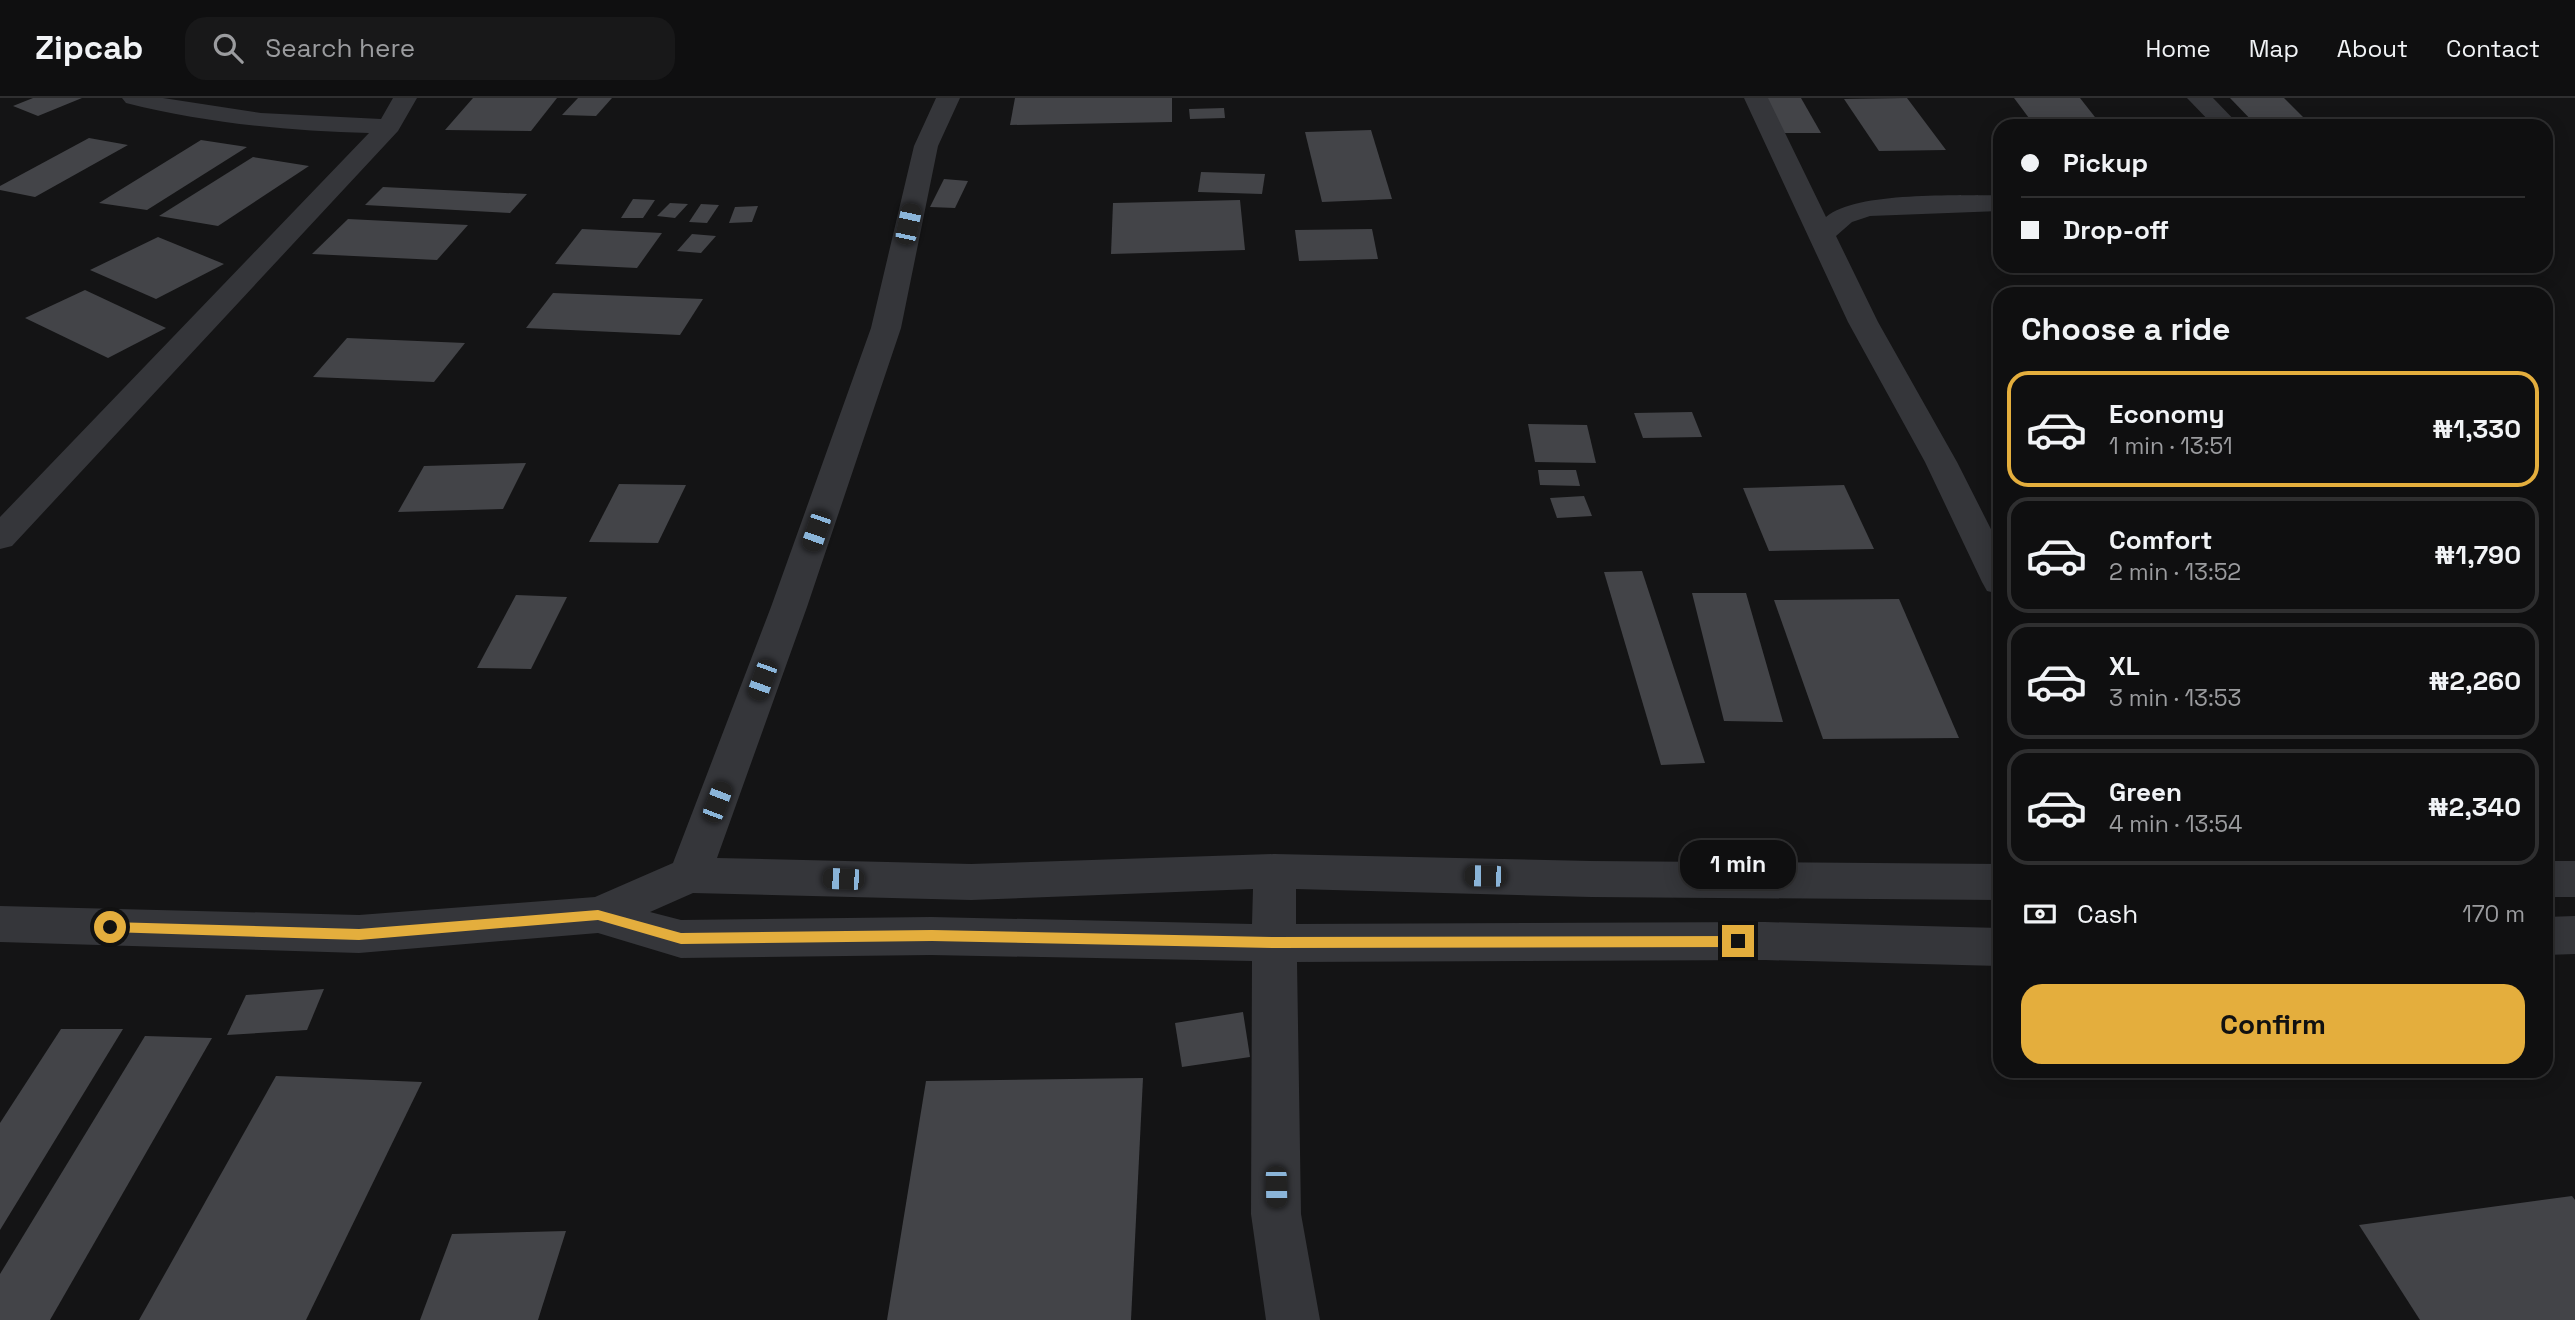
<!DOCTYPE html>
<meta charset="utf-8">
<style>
body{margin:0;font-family:"Space Grotesk",sans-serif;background:#181819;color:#f1f3f6;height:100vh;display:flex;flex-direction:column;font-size:26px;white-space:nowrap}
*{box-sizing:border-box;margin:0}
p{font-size:23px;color:#9b9c9f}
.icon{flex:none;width:38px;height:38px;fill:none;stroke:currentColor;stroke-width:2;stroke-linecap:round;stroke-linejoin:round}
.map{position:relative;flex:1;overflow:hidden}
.side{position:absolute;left:1993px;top:189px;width:560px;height:791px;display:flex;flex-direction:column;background:#0f0f10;border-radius:21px;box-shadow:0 4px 18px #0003,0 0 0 2px #2f2f30}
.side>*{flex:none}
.guide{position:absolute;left:1993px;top:21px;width:560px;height:154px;border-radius:21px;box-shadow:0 4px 18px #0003,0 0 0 2px #2f2f30;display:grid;align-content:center;height:154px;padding:0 28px;background:#0f0f10}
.end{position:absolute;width:32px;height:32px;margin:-16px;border:9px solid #e4ae3d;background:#111;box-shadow:0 0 0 4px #111}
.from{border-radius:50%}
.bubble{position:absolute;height:49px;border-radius:21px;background:#0f0f10;box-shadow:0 4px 18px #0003,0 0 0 2px #2f2f30;font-size:23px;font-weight:700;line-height:49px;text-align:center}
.car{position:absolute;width:21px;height:42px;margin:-21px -10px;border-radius:9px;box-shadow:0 0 5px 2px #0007;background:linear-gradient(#222 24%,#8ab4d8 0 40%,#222 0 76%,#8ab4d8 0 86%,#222 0)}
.guide b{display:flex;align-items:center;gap:24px;height:66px;font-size:26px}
.guide b+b{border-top:2px solid #2f2f30}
.guide i{width:18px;height:18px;background:#f1f3f6}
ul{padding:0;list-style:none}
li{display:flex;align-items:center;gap:21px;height:116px;margin:0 14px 10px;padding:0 14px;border:4px solid #2f2f30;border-radius:21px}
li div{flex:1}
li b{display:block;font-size:26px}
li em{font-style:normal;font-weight:700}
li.current{border-color:#e4ae3d}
li>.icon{width:63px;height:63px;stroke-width:1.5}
h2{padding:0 28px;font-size:32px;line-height:84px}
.pay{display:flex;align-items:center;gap:18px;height:77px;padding:0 28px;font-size:26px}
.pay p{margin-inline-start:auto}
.button{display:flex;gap:14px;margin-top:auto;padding:14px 28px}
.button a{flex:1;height:80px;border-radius:21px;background:#e4ae3d;color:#111;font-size:28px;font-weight:700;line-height:80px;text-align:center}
header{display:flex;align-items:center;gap:42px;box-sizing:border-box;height:98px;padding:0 35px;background:#0f0f10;border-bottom:2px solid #2f2f30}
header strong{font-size:33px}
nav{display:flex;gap:38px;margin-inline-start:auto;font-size:24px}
.search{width:490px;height:63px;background:#181819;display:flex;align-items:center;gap:18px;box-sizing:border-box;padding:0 24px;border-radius:21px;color:#9b9c9f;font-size:26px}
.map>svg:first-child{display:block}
.building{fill:#434448}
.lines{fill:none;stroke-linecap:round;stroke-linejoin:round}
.minor{fill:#35363a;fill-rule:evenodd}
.route{fill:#e4ae3d}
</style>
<header>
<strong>Zipcab</strong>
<div class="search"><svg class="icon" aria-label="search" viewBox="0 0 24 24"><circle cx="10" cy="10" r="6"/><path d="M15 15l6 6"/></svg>Search here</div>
<nav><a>Home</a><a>Map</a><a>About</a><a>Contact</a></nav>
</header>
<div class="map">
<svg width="2575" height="1222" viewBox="0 0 2575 1222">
<rect width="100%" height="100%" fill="#141415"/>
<!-- building -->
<g class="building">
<polygon points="33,0 82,0 38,18 13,8"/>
<polygon points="473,0 557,0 531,33 445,32"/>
<polygon points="578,0 612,0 596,18 562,17"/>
<polygon points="1015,0 1172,0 1172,24 1010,27"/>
<polygon points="1762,0 1801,0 1821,35 1781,35"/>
<polygon points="1907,0 1946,52 1879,53 1844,1"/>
<polygon points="2014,0 2080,0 2102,28 2035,28"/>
<polygon points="2230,0 2284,0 2312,28 2257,28"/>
<polygon points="1224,10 1225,20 1190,21 1189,11"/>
<polygon points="2496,20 2507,28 2322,28 2315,21"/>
<polygon points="1371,32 1392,101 1322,104 1305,34"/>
<polygon points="89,40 128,47 35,99 0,92 0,88"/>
<polygon points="201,42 247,49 147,112 99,105"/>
<polygon points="253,59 309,68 218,128 159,118"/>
<polygon points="1201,74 1265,76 1262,96 1198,94"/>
<polygon points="944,81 968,83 955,110 930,109"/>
<polygon points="383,89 527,96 510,115 365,107"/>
<polygon points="633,101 655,102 643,120 621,120"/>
<polygon points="1240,102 1245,152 1111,156 1113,105"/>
<polygon points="670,105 688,106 675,120 657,118"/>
<polygon points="701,106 719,107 707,125 689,124"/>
<polygon points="758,108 752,124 729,125 735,109"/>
<polygon points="348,121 468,127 437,162 312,156"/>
<polygon points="582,131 662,135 637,170 555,166"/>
<polygon points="1372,131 1378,161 1299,163 1295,132"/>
<polygon points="692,136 716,138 701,155 677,153"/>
<polygon points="158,139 224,166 156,201 90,172"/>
<polygon points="85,192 166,230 108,260 25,220"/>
<polygon points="553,195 703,201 680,237 526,230"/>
<polygon points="347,240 465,245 434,284 313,279"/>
<polygon points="1692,314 1702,339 1643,340 1634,315"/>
<polygon points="1528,326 1587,327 1596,365 1535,364"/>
<polygon points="526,365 503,411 398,414 424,368"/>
<polygon points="1538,372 1576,372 1580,388 1540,387"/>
<polygon points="619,386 686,387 658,445 589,444"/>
<polygon points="1844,387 1874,451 1769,453 1743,390"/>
<polygon points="1584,398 1592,418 1557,420 1550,400"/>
<polygon points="1642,473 1705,665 1661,667 1604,474"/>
<polygon points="1692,495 1746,495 1783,624 1724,623"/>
<polygon points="516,497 567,499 531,571 477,570"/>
<polygon points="1899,501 1959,640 1823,641 1774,502"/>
<polygon points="324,891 307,932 227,937 246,897"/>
<polygon points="1243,914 1250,959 1182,969 1175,925"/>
<polygon points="61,931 123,931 0,1132 0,1025"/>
<polygon points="145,938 212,940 50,1222 0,1222 0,1176"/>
<polygon points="276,978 422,984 306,1222 139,1222"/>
<polygon points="1143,980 1131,1222 887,1222 926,983"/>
<polygon points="2572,1098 2575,1102 2575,1222 2420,1222 2359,1127"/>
<polygon points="566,1133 538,1222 420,1222 452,1136"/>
</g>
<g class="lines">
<!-- minor -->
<g class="minor">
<path d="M 122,0 L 163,0 L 261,15 L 381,21 L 393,0 L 417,0 L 398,33 L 12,448 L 0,451 L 0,419 L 369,35 C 286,33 206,25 126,5 Z"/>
<path d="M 936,0 L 960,0 L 938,48 L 901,230 L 807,509 L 717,760 L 971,766 L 1274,756 L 1591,763 L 2000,766 L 2000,802 L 1591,799 L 1296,791 L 1296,826 L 1765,824 L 2000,830 L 2000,868 L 1765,862 L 1297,864 L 1301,1116 L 1320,1222 L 1266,1222 L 1251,1116 L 1252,863 L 931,857 L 681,860 L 598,835 L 359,855 L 0,844 L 0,808 L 359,817 L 595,799 L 673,765 L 771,509 L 871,230 L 914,48 ZM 1253,791 L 1252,826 L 931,819 L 681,822 L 650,814 L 693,795 L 971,802 Z"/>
<path d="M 1744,0 L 1768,0 L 1826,119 C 1856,93 1959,98 2000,97 L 2000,113 L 1870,118 L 1852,124 L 1836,138 L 1878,224 L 1957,364 L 2000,449 L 2000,496 L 1987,493 L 1982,484 L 1925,364 L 1848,224 Z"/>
<polygon points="2187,0 2213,0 2240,28 2214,28"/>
<rect x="2546" y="763" width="29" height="36"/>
<polygon points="2575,818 2575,856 2546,857 2546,819"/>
</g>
</g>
<!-- route -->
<polygon class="route" points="598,812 681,835 932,832 1273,839 1738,838 1745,843 1738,849 1273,850 932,843 681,846 598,822 359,842 110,834 104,829 110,824 359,831"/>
</svg>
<i class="end from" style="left:110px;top:829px"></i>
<i class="end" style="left:1738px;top:843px"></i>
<div class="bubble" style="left:1680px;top:742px;width:116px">1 min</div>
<i class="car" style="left:908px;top:126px;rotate:12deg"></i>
<i class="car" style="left:816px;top:433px;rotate:199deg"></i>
<i class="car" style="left:762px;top:582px;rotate:200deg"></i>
<i class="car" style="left:717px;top:704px;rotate:21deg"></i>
<i class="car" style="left:1485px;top:778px;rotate:271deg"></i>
<i class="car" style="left:843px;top:781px;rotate:272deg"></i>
<i class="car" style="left:1276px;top:1089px;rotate:179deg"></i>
<div class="guide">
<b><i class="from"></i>Pickup</b>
<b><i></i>Drop-off</b>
</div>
<section class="side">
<h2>Choose a ride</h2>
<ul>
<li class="current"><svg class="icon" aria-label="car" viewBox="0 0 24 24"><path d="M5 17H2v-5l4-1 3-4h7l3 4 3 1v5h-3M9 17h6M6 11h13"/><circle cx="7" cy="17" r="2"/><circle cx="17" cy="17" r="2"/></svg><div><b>Economy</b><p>1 min · 13:51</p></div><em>₦1,330</em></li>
<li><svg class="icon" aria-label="car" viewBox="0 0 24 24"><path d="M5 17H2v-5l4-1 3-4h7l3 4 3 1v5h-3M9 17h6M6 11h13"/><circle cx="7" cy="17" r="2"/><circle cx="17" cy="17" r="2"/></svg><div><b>Comfort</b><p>2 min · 13:52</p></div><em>₦1,790</em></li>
<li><svg class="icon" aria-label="car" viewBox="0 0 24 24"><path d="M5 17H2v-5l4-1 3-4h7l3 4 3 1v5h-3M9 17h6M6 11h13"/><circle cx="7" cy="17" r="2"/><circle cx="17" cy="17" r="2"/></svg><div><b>XL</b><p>3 min · 13:53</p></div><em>₦2,260</em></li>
<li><svg class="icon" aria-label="car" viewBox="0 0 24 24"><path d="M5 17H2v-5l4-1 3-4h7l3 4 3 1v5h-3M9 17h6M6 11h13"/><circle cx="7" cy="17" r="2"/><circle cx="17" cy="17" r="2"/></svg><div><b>Green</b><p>4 min · 13:54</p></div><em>₦2,340</em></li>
</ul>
<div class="pay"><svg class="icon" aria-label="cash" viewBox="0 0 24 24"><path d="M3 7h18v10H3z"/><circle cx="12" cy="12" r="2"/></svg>Cash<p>170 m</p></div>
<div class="button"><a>Confirm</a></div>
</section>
</div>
